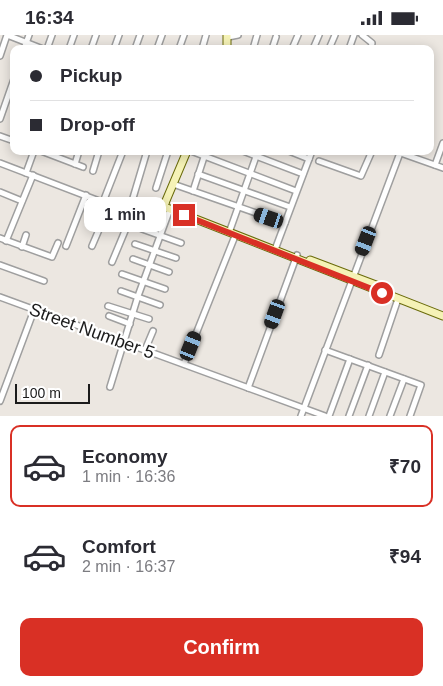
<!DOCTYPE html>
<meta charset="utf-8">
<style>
body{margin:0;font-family:Helvetica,sans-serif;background:#f2f2f3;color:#2b2b33;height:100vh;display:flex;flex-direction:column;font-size:19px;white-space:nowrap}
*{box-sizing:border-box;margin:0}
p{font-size:16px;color:#7c7c81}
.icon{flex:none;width:28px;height:28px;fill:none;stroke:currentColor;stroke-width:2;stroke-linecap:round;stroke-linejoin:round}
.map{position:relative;height:381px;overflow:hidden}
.details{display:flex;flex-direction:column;background:#fff;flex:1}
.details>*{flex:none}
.banner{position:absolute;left:10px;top:10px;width:424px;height:110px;border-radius:10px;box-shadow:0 2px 12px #0003;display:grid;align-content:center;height:110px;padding:0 20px;background:#fff}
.scale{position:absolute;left:15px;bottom:12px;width:75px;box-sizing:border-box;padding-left:5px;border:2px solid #1b1b1b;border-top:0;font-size:14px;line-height:18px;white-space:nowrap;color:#1b1b1b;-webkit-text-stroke:4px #fff;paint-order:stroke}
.end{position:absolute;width:22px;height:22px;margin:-11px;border:6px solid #d93025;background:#fff;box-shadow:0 0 0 2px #fff}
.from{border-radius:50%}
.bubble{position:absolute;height:35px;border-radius:10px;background:#fff;box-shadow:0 2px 12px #0003;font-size:16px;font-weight:700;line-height:35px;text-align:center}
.car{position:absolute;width:15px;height:30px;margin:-15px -8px;border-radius:6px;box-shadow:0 0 4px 1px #0007;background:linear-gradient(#222 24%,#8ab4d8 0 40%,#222 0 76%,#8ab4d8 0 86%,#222 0)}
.banner b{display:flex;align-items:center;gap:18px;height:48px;font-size:19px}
.banner b+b{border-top:1px solid #e1e1e2}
.banner i{width:12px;height:12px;background:#2b2b33}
ul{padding:9px 0 0;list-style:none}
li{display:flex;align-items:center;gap:15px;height:82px;margin:0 10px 8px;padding:0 10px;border:2px solid transparent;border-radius:10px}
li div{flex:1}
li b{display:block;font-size:19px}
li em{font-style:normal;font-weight:700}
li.selected{border-color:#d93025}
li>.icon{width:45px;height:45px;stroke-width:1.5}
.button{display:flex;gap:10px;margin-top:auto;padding:10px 20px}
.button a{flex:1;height:58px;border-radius:10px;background:#d93025;color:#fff;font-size:20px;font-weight:700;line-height:58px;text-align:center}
.status{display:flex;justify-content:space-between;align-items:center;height:35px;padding:0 25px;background:#fff;direction:ltr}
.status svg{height:14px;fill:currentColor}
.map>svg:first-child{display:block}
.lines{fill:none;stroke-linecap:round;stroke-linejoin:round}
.street-casing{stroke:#9f9f9f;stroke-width:8}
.secondary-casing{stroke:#6a6b0a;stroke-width:9}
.street{stroke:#fff;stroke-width:5}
.secondary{stroke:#f5f2b6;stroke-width:7}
.route{stroke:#d93025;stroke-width:6}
.labels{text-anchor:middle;stroke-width:4.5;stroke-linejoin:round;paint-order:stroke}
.street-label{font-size:18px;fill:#1b1b1b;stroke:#fff}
</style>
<div class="status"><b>16:34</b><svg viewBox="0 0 49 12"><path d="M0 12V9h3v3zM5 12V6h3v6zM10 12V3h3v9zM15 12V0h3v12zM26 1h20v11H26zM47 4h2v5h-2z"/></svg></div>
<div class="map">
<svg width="443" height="381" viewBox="0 0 443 381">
<rect width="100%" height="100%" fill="#ece7e1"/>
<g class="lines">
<!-- street casing -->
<g class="street-casing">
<g id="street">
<polyline points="362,0 372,8 371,14"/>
<polyline points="228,2 238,0"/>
<polyline points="24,14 29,0"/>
<polyline points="47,14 52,0"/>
<polyline points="69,14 74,0"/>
<polyline points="91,14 96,0"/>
<polyline points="114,14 119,0"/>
<polyline points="135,14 140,0"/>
<polyline points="157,14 162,0"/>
<polyline points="179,14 184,0"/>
<polyline points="202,14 206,0"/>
<polyline points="253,14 257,0"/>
<polyline points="272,14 276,2"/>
<polyline points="292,14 298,0"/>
<polyline points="313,14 319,0"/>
<polyline points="329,14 335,0"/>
<polyline points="349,14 354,0"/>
<polyline points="0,21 7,0 43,14"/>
<polyline points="0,84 14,44"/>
<polyline points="0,101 14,106"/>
<polyline points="41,116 83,132"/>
<polyline points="191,116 296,156"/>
<polyline points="243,116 303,139"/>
<polyline points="289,116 309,124 312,116"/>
<polyline points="395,116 443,133"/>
<polyline points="319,126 361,141 372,116"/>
<polyline points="0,128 115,172 164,172"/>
<polyline points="75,129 79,116"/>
<polyline points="435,130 443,108"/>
<polyline points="93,136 99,116"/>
<polyline points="26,138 34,116"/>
<polyline points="198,139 290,172"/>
<polyline points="173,149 285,188"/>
<polyline points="156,153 168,116"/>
<polyline points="193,156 206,116"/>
<polyline points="0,157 22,166"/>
<polyline points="103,167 123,116"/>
<polyline points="130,173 147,116"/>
<polyline points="142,194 181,208"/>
<polyline points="230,195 258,116"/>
<polyline points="0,203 52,222 58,208"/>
<polyline points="6,206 33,140"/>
<polyline points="135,209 176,223"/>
<polyline points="66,211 86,160"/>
<polyline points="92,211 110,169"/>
<polyline points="22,212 26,200"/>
<polyline points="276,212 309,124"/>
<polyline points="133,224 169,237"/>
<polyline points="112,227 135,172"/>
<polyline points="0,230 44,246"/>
<polyline points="122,239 165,254"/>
<polyline points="121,256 160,270"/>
<polyline points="0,262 325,381"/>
<polyline points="108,271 149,284"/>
<polyline points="109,281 130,289"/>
<polyline points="145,315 153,296"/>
<polyline points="325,315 421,350 410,381"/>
<polyline points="379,320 398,264"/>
<polyline points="184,329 235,201"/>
<polyline points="110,352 138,261 170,174"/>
<polyline points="248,353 297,220"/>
<polyline points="0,366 34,275"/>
<polyline points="301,381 400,118"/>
<polyline points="329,381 350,324"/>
<polyline points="349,381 368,330"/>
<polyline points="369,381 385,337"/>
<polyline points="390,381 404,344"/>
</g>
</g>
<!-- secondary casing -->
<g class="secondary-casing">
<g id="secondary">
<polyline points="227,14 227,0"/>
<polyline points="165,168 164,172 170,174 443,281"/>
<polyline points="165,168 187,116"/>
<polyline points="310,225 384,253"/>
</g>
</g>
<!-- street -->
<use href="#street" class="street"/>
<!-- secondary -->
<use href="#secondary" class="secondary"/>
</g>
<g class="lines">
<!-- route -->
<polyline class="route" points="184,180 382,258"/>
</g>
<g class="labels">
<!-- street labels -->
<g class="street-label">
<text transform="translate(92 296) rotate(20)" y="6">Street Number 5</text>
</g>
</g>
</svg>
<div class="scale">100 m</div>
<i class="end from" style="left:382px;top:258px"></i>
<i class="end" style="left:184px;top:180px"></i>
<div class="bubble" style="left:84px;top:162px;width:82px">1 min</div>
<i class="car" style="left:269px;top:183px;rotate:289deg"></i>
<i class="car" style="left:366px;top:206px;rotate:201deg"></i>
<i class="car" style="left:275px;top:279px;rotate:200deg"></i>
<i class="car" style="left:191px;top:311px;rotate:22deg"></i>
<div class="banner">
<b><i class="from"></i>Pickup</b>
<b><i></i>Drop-off</b>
</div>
</div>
<section class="details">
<ul>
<li class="selected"><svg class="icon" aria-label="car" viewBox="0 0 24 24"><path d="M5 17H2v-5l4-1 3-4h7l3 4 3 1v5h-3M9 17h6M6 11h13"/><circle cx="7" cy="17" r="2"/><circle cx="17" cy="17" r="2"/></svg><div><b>Economy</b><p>1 min · 16:36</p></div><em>₹70</em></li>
<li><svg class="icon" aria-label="car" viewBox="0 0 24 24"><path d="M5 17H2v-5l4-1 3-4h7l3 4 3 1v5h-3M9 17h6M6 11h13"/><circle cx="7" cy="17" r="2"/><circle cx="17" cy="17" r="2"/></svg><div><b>Comfort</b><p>2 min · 16:37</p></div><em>₹94</em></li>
</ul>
<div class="button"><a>Confirm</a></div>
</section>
